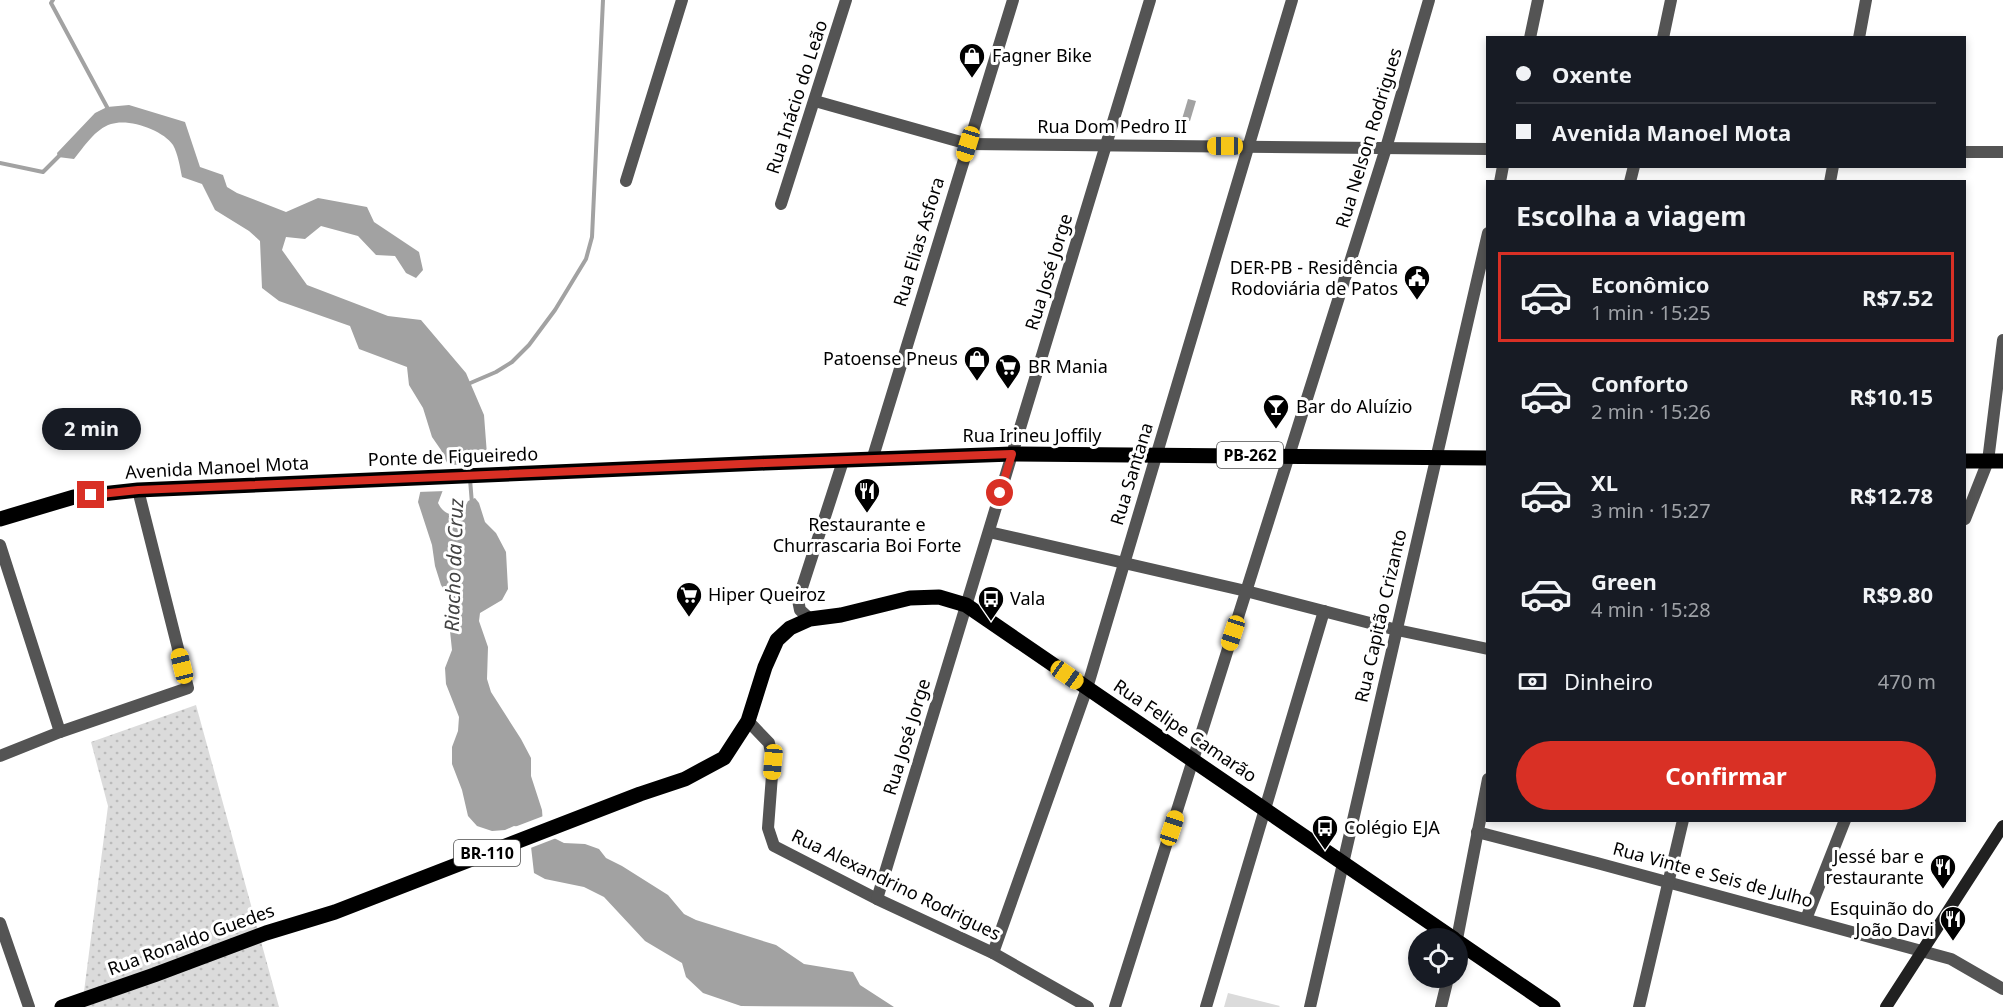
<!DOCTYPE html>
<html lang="pt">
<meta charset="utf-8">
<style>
body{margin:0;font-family:"Noto Sans",sans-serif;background:#20242c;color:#f1f3f6;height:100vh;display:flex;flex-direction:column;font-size:22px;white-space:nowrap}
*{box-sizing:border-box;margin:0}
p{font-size:20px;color:#9ea1a6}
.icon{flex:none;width:33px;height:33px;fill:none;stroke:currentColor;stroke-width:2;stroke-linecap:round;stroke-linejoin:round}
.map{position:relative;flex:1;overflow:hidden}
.details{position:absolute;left:1486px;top:180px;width:480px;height:642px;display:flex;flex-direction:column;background:#171b24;border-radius:0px;box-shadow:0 3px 9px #0003}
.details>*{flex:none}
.banner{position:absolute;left:1486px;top:36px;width:480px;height:132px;border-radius:0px;box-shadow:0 3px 9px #0003;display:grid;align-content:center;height:132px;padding:0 30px;background:#171b24}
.fabs{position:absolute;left:1408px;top:928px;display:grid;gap:12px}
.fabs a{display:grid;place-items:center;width:60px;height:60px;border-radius:50%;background:#171b24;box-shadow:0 3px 9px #0003;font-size:30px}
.end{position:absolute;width:27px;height:27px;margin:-14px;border:8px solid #d93025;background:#fff;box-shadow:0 0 0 3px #fff}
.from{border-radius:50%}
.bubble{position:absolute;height:42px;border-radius:21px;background:#171b24;box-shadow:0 3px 9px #0003;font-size:20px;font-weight:700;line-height:42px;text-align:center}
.car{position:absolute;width:18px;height:36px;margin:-18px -9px;border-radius:8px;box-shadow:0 0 4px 2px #0007;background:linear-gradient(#f5c518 24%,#345 0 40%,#f5c518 0 76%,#345 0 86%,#f5c518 0)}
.banner b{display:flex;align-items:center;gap:21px;height:57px;font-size:22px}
.banner b+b{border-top:2px solid #363941}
.banner i{width:15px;height:15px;background:#f1f3f6}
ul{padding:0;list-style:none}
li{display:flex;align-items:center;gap:18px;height:90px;margin:0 12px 9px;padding:0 18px;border:3px solid transparent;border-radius:0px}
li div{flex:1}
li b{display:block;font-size:22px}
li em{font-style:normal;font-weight:700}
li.current{border-color:#d93025}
li>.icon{width:54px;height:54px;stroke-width:1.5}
h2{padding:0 30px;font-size:27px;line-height:72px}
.pay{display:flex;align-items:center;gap:15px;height:66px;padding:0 30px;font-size:22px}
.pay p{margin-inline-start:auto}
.action{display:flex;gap:12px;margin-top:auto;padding:12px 30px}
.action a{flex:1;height:69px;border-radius:36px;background:#d93025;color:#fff;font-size:24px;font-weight:700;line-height:69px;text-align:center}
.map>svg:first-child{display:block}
.grass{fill:url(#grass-dots)}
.garden{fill:#dbdbdb}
.water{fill:#a2a2a2}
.pier{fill:#fff}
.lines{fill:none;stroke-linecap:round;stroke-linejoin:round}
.stream{stroke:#a2a2a2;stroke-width:4}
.minor{stroke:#545454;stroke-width:12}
.tertiary{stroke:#545454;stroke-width:12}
.secondary{stroke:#212121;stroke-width:12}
.primary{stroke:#000;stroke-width:15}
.route{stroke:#d93025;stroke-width:8}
.labels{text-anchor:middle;stroke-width:6;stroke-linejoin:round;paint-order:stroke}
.shield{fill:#fff;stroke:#4c4c4c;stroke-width:1.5}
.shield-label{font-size:16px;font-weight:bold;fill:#000}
.poi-label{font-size:18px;fill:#000;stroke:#fff;text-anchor:start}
.street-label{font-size:18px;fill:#000;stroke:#fff}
.water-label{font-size:20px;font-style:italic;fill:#434343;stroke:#fff}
</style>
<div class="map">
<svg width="2003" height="1007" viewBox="0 0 2003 1007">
<defs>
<pattern id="grass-dots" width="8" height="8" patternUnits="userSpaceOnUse" patternTransform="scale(1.5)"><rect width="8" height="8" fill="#dbdbdb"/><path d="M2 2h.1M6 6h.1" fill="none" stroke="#bababa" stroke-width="1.8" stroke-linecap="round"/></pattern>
</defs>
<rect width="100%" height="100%" fill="#fff"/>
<!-- grass -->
<polygon class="grass" points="196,705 279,1007 82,1007 108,806 91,742"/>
<!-- garden -->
<polygon class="garden" points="1228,993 1280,1006 1279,1007 1224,1007"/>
<!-- water -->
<g class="water">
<polygon points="1188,99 1196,101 1190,121 1182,119"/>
<path d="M 129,105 L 185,122 L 200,167 L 223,175 L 227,187 L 237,193 L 286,212 L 318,198 L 367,207 L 374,222 L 419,252 L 423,270 L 416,278 L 406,273 L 395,256 L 376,255 L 358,236 L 321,226 L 305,239 L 286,237 L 282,250 L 307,285 L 388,316 L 421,320 L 466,373 L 484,415 L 488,468 L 450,469 L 441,450 L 432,437 L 423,408 L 409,385 L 407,367 L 359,349 L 350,326 L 279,301 L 262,288 L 260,241 L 249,231 L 215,210 L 202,184 L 182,177 C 180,167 178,154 173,145 C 163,130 129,118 111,124 C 95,129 84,147 74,159 L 58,157 L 57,153 L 95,113 L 107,107 Z"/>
<path d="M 446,482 L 438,503 C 443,513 450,516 461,515 L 468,501 L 475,498 L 479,503 L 485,522 L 496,533 L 506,552 L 508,589 L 502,600 L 480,613 L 479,621 L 488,647 L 487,679 L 491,692 L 521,739 L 531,758 L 531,776 L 542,810 L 543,824 L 552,837 L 564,843 L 585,844 L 599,849 L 606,858 L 622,866 L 668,895 L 684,914 L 696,920 L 776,945 L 804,964 L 853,972 L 860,985 L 894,1007 L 741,1006 L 703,993 L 686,977 L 682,963 L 645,941 L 604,897 L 584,887 L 545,879 L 534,873 L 529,829 L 514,826 L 505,830 L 492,831 L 477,826 L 468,816 L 462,790 L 452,764 L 452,747 L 458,731 L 459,717 L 446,684 L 445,668 L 452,650 L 450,631 L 451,601 L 441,585 L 435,566 L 432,545 L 418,502 L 422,484 Z"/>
</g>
<!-- pier -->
<g class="pier">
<polygon points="490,464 491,468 447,471 445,465"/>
<polygon points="449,482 446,491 417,492 419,483"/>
<polygon points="546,815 546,823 554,835 559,837 528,849 526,832 515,829 506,833 496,834"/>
</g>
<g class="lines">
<!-- stream -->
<g class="stream">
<polyline points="53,0 51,3 107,107"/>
<polyline points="0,163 43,172 61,154"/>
<polyline points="468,384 496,372 512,362 529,345 555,310 586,259 592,237 603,0"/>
<polyline points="470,479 472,504"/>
</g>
<!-- minor -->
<g class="minor">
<polyline points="1530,38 1538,0"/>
<polyline points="1663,38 1671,0"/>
<polyline points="1859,38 1866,0"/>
<polyline points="815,101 968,144"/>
<polyline points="626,181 682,0"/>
<polyline points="1500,182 1503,166"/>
<polyline points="1630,182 1634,166"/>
<polyline points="1830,182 1833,166"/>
<polyline points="781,204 846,0"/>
<polyline points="1965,519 1988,461 2003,340"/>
<polyline points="989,532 1246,591 1397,630 1488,649"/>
<polyline points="0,545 60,732"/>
<polyline points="748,721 769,743 773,762 768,828 774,846 877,899 993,953 1088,1007"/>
<polyline points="0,756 60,732 188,688 138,490"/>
<polyline points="1477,832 1597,863 1951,959 2003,989"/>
<polyline points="877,899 1150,0"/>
<polyline points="1806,919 1845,820"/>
<polyline points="0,923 29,1007"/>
<polyline points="1457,939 1488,779"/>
<polyline points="993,953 1087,688 1292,0"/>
<polyline points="1115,1007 1386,148 1429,0"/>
<polyline points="1206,1007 1324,611"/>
<polyline points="1310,1007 1488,233"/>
<polyline points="1441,1007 1448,978"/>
<polyline points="1639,1007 1683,820"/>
</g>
<!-- tertiary -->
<g class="tertiary">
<polyline points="968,144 1488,149"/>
<polyline points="1965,152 2003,152"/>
<polyline points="872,460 1013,0"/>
<polyline points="810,619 800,610 798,600 843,461"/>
</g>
<!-- secondary -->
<polyline class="secondary" points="1886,1007 2003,826"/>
<!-- primary -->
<g class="primary">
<polyline points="1965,461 2003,461"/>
<polyline points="0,519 74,497 138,490 765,463 1012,454 1488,458"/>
<polyline points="1458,942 1553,1007"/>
<polyline points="62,1007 154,975 266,933 335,912 640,794 685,779 724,758 748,721 765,667 777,640 790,628 810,619 841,615 910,598 939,597 966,605 1454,939"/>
</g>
</g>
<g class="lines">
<!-- route -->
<polyline class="route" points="91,495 138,490 765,463 1012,454 1000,493"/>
</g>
<!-- icons -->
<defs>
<g id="shop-pin" transform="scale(1.35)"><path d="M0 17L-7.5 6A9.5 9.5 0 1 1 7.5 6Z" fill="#000" stroke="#fff"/><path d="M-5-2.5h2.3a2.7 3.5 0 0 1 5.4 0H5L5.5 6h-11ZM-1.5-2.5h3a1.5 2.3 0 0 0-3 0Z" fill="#fff"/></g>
<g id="civic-pin" transform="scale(1.35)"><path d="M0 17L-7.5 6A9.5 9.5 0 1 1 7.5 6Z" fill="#000" stroke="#fff"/><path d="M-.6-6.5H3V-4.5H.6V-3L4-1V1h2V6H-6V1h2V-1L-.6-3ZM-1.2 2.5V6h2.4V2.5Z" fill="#fff"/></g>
<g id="supermarket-pin" transform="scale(1.35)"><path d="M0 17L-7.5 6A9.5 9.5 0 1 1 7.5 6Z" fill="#000" stroke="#fff"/><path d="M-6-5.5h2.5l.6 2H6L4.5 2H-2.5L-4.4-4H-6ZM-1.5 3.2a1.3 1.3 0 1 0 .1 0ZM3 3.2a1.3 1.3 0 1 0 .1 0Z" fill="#fff"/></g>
<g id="bar-pin" transform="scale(1.35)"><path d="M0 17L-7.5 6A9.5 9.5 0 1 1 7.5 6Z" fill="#000" stroke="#fff"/><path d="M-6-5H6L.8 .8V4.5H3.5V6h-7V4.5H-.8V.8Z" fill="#fff"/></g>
<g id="restaurant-pin" transform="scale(1.35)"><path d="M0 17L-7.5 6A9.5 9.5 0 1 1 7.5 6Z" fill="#000" stroke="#fff"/><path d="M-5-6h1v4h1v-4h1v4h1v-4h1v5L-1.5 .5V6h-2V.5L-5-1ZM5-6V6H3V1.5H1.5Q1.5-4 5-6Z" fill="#fff"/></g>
<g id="bus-pin" transform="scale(1.35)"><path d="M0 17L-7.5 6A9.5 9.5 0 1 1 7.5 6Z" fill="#000" stroke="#fff"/><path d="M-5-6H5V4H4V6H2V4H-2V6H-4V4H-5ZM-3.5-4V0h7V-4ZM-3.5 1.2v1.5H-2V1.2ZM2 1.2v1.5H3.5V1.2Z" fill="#fff"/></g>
</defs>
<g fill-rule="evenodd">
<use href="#shop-pin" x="972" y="56"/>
<use href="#civic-pin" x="1417" y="278"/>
<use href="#shop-pin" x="977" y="359"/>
<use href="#supermarket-pin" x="1008" y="367"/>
<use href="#bar-pin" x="1276" y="407"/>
<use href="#restaurant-pin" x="867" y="491"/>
<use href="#supermarket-pin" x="689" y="595"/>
<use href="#bus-pin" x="991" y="599"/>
<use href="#bus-pin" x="1325" y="828"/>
<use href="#restaurant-pin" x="1943" y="867"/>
<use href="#restaurant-pin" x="1953" y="919"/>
</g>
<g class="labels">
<!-- shield labels -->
<g class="shield">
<rect x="1217" y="442" width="66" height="26" rx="4.5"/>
<rect x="454" y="840" width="66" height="26" rx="4.5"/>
</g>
<g class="shield-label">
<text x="1250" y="461">PB-262</text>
<text x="487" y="859">BR-110</text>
</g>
<!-- poi labels -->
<g class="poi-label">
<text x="992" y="62">Fagner Bike</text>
<text x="1398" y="274" text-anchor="end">DER-PB - Residência<tspan x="1398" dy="21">Rodoviária de Patos</tspan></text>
<text x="958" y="365" text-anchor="end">Patoense Pneus</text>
<text x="1028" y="373">BR Mania</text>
<text x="1296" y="413">Bar do Aluízio</text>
<text x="867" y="531" text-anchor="middle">Restaurante e<tspan x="867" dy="21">Churrascaria Boi Forte</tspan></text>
<text x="708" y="601">Hiper Queiroz</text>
<text x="1010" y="605">Vala</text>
<text x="1344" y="834">Colégio EJA</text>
<text x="1924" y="863" text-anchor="end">Jessé bar e<tspan x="1924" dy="21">restaurante</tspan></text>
<text x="1934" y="915" text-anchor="end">Esquinão do<tspan x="1934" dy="21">João Davi</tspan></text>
</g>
<!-- street labels -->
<g class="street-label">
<text transform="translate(797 97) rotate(-72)" y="6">Rua Inácio do Leão</text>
<text x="1112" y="133">Rua Dom Pedro II</text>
<text transform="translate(1369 138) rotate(-73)" y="6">Rua Nelson Rodrigues</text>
<text transform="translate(919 242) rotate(-73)" y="6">Rua Elias Asfora</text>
<text transform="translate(1049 272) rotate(-73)" y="6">Rua José Jorge</text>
<text x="1032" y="442">Rua Irineu Joffily</text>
<text transform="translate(453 457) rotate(-2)" y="6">Ponte de Figueiredo</text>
<text transform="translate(217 468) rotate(-3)" y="6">Avenida Manoel Mota</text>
<text transform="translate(1132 474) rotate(-73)" y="6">Rua Santana</text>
<text transform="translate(1381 616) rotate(-77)" y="6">Rua Capitão Crizanto</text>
<text transform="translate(1185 731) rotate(34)" y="6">Rua Felipe Camarão</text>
<text transform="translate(907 737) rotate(-73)" y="6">Rua José Jorge</text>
<text transform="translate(1713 875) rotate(15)" y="6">Rua Vinte e Seis de Julho</text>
<text transform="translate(896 885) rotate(26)" y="6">Rua Alexandrino Rodrigues</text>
<text transform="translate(191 940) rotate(-20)" y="6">Rua Ronaldo Guedes</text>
</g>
<!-- water labels -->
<g class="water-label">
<text transform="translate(454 565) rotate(-88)" y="7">Riacho da Cruz</text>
</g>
</g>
</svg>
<div class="fabs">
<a><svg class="icon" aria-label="locate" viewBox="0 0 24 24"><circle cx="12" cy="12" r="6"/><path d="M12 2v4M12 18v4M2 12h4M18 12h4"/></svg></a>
</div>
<i class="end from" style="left:1000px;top:493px"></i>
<i class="end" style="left:91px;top:495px"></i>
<div class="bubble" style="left:42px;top:408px;width:99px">2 min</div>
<i class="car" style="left:968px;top:144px;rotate:197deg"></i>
<i class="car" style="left:1225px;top:146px;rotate:270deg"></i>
<i class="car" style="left:1233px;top:633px;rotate:198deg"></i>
<i class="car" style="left:182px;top:666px;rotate:346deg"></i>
<i class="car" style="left:1067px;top:675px;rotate:125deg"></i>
<i class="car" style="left:773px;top:762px;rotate:185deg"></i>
<i class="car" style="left:1172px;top:828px;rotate:18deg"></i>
<div class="banner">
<b><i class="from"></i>Oxente</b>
<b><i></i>Avenida Manoel Mota</b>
</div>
<section class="details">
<h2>Escolha a viagem</h2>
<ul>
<li class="current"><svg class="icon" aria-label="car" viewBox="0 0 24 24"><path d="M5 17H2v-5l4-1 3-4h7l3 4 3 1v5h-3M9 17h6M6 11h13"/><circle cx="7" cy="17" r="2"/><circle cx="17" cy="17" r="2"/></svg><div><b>Econômico</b><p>1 min · 15:25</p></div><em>R$7.52</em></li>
<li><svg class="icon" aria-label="car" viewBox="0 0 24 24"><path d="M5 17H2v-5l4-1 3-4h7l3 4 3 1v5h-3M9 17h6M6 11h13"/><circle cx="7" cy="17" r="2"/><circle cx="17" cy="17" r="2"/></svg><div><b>Conforto</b><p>2 min · 15:26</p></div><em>R$10.15</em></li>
<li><svg class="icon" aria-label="car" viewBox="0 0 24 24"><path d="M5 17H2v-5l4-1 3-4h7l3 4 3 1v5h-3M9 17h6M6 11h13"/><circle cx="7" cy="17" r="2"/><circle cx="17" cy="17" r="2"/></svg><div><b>XL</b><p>3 min · 15:27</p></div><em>R$12.78</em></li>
<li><svg class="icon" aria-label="car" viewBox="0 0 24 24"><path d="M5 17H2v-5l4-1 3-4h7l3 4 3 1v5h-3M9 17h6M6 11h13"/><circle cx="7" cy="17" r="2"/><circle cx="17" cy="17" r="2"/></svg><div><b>Green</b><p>4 min · 15:28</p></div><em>R$9.80</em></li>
</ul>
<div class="pay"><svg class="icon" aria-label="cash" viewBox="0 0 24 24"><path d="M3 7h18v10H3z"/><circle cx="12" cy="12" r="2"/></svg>Dinheiro<p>470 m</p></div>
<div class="action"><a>Confirmar</a></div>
</section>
</div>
